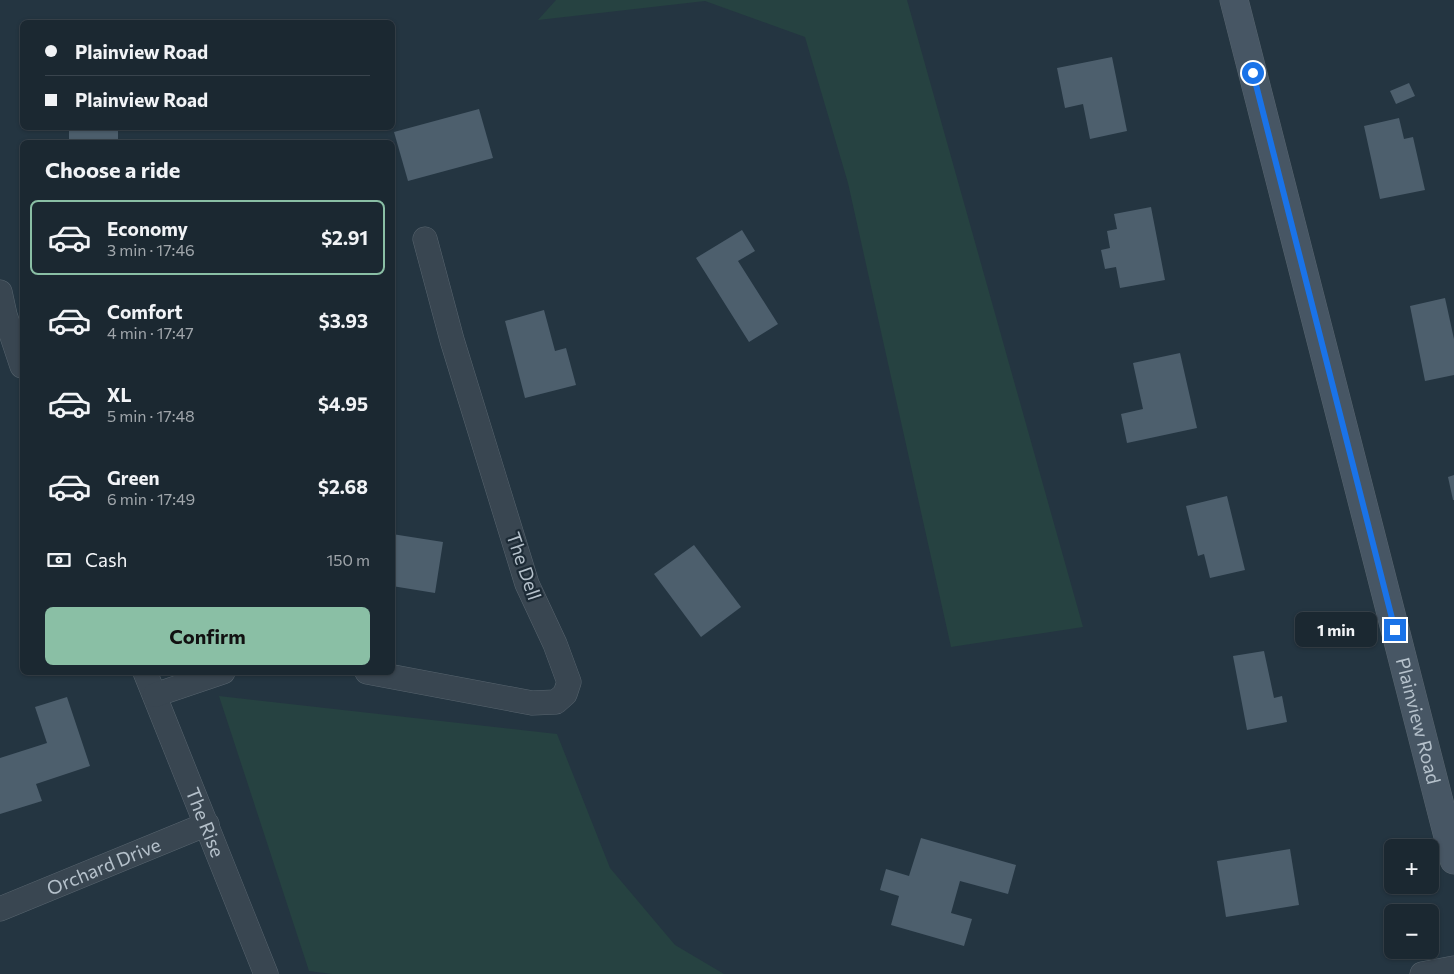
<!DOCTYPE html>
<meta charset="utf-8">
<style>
body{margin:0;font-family:Commissioner,sans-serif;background:#28343d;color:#f1f3f6;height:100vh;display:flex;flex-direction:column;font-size:19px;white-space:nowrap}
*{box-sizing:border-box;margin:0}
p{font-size:16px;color:#a0a6ab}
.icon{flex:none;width:28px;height:28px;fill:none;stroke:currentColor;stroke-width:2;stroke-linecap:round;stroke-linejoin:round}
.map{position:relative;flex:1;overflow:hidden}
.panel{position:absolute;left:20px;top:140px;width:375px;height:535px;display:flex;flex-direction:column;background:#1b2831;border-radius:8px;box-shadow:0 1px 4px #0004,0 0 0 1px #39444d}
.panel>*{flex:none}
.top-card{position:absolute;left:20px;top:20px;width:375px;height:110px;border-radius:8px;box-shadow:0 1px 4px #0004,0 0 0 1px #39444d;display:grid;align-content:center;height:110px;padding:0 25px;background:#1b2831}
.controls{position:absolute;left:1384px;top:839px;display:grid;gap:10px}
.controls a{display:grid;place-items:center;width:55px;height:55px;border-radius:8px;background:#1b2831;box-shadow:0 1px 4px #0004,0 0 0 1px #39444d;font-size:25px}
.end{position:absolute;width:22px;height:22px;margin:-11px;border:6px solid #1a73e8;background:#fff;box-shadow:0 0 0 2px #fff}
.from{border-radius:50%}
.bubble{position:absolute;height:35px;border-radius:8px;background:#1b2831;box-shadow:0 1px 4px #0004,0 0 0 1px #39444d;font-size:16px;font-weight:700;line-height:35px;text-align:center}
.top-card b{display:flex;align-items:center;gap:18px;height:48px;font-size:19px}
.top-card b+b{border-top:1px solid #39444d}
.top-card i{width:12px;height:12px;background:#f1f3f6}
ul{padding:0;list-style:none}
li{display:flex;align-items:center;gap:15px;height:75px;margin:0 10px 8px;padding:0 15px;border:2px solid transparent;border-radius:8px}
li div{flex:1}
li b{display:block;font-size:19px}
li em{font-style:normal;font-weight:700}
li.current{border-color:#8abfa5}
li>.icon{width:45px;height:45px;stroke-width:1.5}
h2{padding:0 25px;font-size:22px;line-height:60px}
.pay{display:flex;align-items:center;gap:12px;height:55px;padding:0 25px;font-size:19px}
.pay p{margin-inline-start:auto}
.cta{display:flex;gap:10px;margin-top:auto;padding:10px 25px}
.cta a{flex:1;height:58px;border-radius:8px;background:#8abfa5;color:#111;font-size:20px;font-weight:700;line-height:58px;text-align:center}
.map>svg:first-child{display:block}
.green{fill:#264241}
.building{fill:#4d5f6d}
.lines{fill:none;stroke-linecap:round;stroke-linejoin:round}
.minor-casing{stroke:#57646e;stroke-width:25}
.secondary-casing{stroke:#57646e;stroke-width:29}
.minor{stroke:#394651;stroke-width:24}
.secondary{stroke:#475664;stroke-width:28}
.route{stroke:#1a73e8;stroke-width:6}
.labels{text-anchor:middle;stroke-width:4.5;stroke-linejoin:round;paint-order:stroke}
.street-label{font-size:19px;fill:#b5c1cb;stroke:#1d2b36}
</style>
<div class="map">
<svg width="1454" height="974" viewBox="0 0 1454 974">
<rect width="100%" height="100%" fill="#243541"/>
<!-- green -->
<g class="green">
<polygon points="556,0 907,0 1083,627 951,647 848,183 805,37 705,1 538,20"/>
<polygon points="219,696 557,734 610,868 675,945 724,974 332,974 309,971"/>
</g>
<!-- building -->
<g class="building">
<polygon points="1112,57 1127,131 1090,139 1083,104 1065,108 1057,68"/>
<polygon points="1409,83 1415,96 1396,104 1390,91"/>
<polygon points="479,109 493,158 408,181 394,132"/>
<polygon points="1399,118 1404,139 1413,137 1425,190 1380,199 1364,126"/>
<rect x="69" y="128" width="49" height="14"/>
<polygon points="1151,207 1165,280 1120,288 1116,267 1105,269 1101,250 1110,248 1107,231 1117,229 1114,214"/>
<polygon points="742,230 755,251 738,261 778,324 749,342 696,258"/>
<polygon points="1445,298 1454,339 1454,375 1425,381 1410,306"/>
<polygon points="544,310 555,351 566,348 576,385 525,398 505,321"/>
<polygon points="1180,353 1197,428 1127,443 1121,414 1143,409 1133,363"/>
<polygon points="1454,475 1454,500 1453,500 1448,477"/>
<polygon points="1227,496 1245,570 1210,578 1204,554 1198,556 1186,506"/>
<polygon points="392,534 443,542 435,593 392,586 395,570 392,570"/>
<polygon points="694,545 741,607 701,637 654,574"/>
<polygon points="1264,651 1274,698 1282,696 1287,722 1247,730 1233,656"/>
<polygon points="67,697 90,766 36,784 42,801 0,814 0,758 47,743 35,707"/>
<polygon points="921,838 1016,865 1008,894 960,881 951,913 972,919 964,946 891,925 899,896 880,890 886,869 909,876"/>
<polygon points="1290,849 1299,905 1226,917 1217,861"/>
</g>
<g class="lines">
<!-- minor casing -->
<g class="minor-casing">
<g id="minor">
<polyline points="0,292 5,315 22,366"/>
<path id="s1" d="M 145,672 L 266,974"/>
<polyline points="367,672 532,703 556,702 565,694 569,682 555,644 527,584 452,340 425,239"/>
<polyline points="155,695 223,672"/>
<path id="s2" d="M 0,909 L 207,824"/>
<polyline points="1422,974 1454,968"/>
</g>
</g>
<!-- secondary casing -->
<g class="secondary-casing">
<g id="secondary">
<path id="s3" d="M 1234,0 L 1454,860"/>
</g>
</g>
<!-- minor -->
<use href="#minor" class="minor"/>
<!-- secondary -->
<use href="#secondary" class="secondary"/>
</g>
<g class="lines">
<!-- route -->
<polyline class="route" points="1253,73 1395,630"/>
</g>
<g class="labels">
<!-- street labels -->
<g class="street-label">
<text transform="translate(524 566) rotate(71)" y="7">The Dell</text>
<text dy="7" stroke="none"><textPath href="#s3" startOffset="744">Plainview Road</textPath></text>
<text dy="7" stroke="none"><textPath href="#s1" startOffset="162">The Rise</textPath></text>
<text dy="7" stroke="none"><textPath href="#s2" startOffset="112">Orchard Drive</textPath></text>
</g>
</g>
</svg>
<div class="controls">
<a>+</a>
<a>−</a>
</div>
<i class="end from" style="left:1253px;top:73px"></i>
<i class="end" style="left:1395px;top:630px"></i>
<div class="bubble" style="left:1295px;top:612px;width:82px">1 min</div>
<div class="top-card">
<b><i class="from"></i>Plainview Road</b>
<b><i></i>Plainview Road</b>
</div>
<section class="panel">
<h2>Choose a ride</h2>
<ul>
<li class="current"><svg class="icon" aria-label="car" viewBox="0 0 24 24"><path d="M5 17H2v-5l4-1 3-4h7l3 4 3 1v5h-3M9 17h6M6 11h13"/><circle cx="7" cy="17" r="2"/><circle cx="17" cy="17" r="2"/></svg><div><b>Economy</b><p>3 min · 17:46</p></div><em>$2.91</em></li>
<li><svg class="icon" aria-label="car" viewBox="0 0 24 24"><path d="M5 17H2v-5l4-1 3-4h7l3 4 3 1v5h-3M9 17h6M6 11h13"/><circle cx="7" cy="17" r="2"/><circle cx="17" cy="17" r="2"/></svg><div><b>Comfort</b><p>4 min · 17:47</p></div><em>$3.93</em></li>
<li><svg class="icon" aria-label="car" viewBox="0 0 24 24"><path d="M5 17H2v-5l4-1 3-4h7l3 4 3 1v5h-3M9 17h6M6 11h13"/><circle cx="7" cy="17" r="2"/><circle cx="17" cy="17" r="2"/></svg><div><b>XL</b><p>5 min · 17:48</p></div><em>$4.95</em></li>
<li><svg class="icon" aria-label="car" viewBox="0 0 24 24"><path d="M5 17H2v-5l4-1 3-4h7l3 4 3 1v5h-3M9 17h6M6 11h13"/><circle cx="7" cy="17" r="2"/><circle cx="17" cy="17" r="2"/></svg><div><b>Green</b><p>6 min · 17:49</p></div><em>$2.68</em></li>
</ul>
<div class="pay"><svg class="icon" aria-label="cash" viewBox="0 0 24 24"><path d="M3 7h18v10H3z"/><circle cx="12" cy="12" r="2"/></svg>Cash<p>150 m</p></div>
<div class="cta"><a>Confirm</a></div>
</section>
</div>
